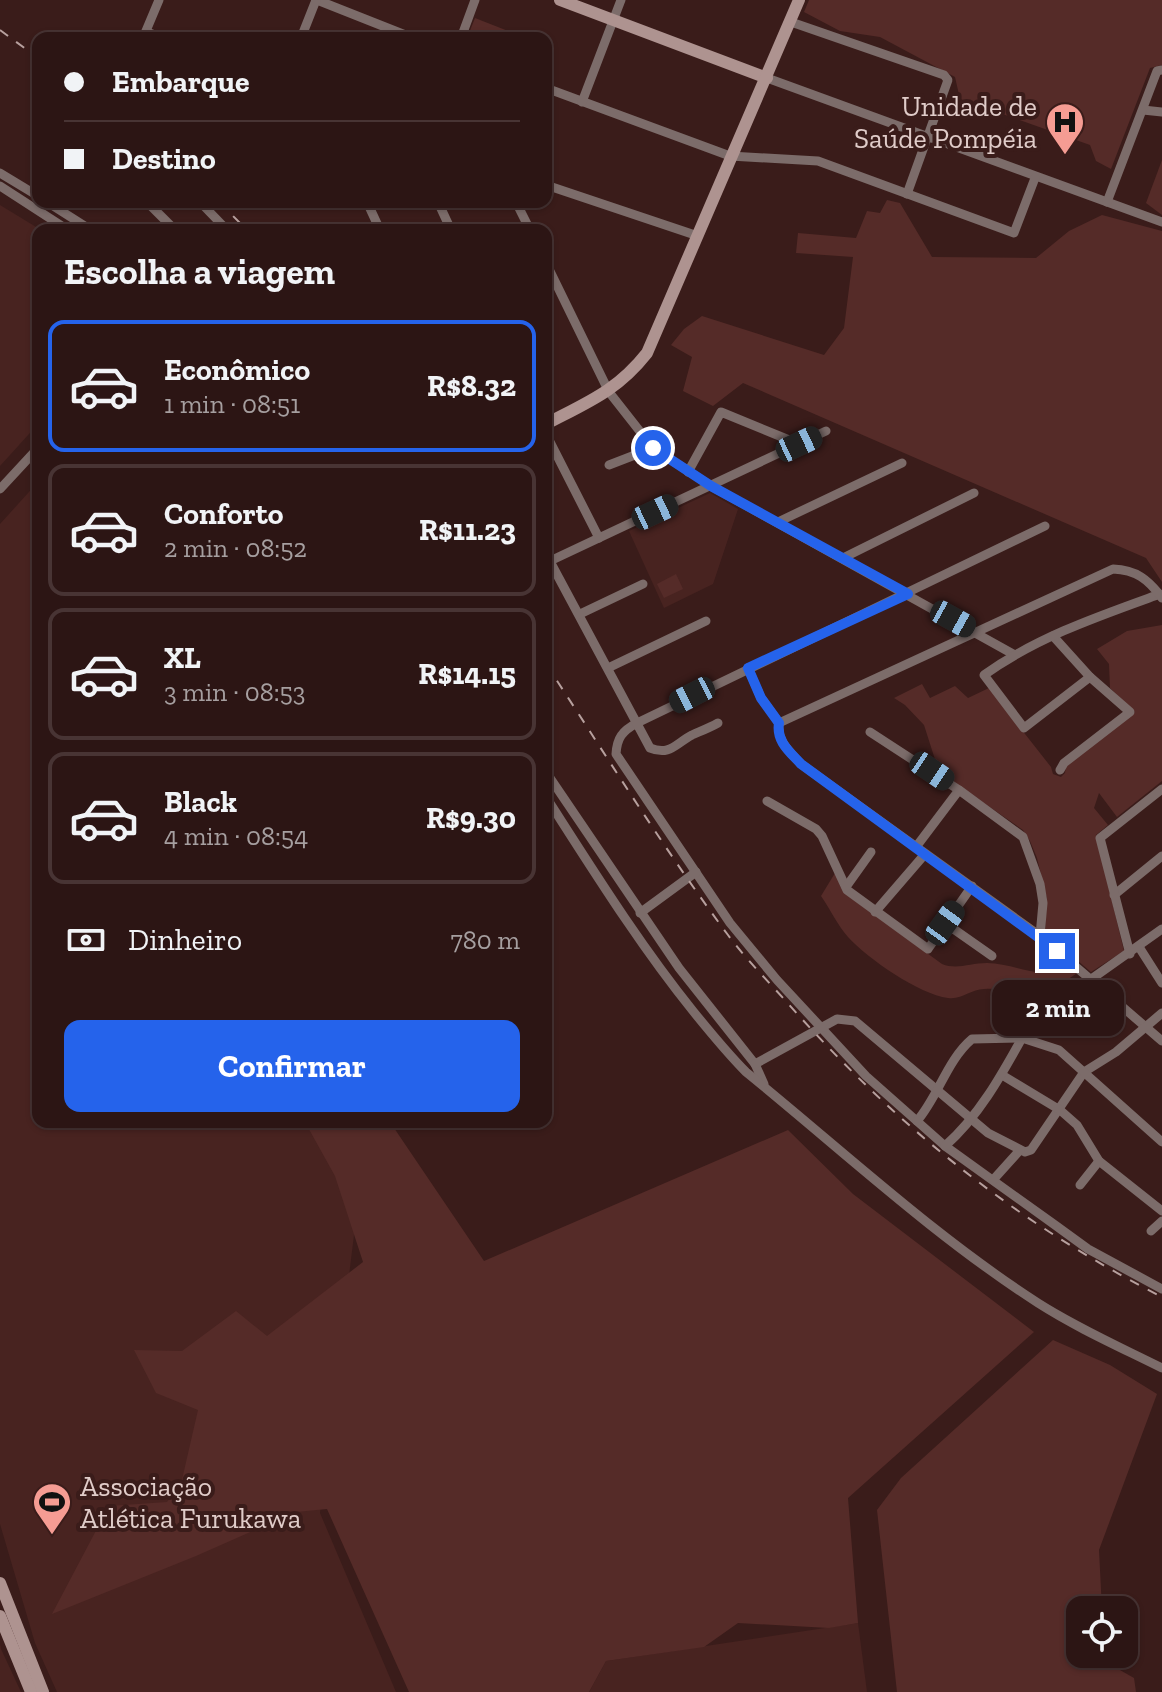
<!DOCTYPE html>
<html lang="pt">
<meta charset="utf-8">
<style>
body{margin:0;font-family:"Zilla Slab",serif;background:#382222;color:#f1f3f6;height:100vh;display:flex;flex-direction:column;font-size:30px;white-space:nowrap}
*{box-sizing:border-box;margin:0}
p{font-size:26px;color:#a69fa0}
.icon{flex:none;width:44px;height:44px;fill:none;stroke:currentColor;stroke-width:2;stroke-linecap:round;stroke-linejoin:round}
.map{position:relative;flex:1;overflow:hidden}
.side{position:absolute;left:32px;top:224px;width:520px;height:904px;display:flex;flex-direction:column;background:#2c1514;border-radius:16px;box-shadow:0 2px 6px #0004,0 0 0 2px #483434}
.side>*{flex:none}
.top-card{position:absolute;left:32px;top:32px;width:520px;height:176px;border-radius:16px;box-shadow:0 2px 6px #0004,0 0 0 2px #483434;display:grid;align-content:center;height:176px;padding:0 32px;background:#2c1514}
.buttons{position:absolute;left:1066px;top:1596px;display:grid;gap:16px}
.buttons a{display:grid;place-items:center;width:72px;height:72px;border-radius:16px;background:#2c1514;box-shadow:0 2px 6px #0004,0 0 0 2px #483434;font-size:40px}
.end{position:absolute;width:36px;height:36px;margin:-18px;border:10px solid #2563eb;background:#fff;box-shadow:0 0 0 4px #fff}
.from{border-radius:50%}
.bubble{position:absolute;height:56px;border-radius:16px;background:#2c1514;box-shadow:0 2px 6px #0004,0 0 0 2px #483434;font-size:26px;font-weight:800;line-height:56px;text-align:center}
.car{position:absolute;width:24px;height:48px;margin:-24px -12px;border-radius:10px;box-shadow:0 0 6px 2px #0007;background:linear-gradient(#222 24%,#8ab4d8 0 40%,#222 0 76%,#8ab4d8 0 86%,#222 0)}
.top-card b{display:flex;align-items:center;gap:28px;height:76px;font-size:30px}
.top-card b+b{border-top:2px solid #483434}
.top-card i{width:20px;height:20px;background:#f1f3f6}
ul{padding:0;list-style:none}
li{display:flex;align-items:center;gap:24px;height:132px;margin:0 16px 12px;padding:0 16px;border:4px solid #483434;border-radius:16px}
li div{flex:1}
li b{display:block;font-size:30px}
li em{font-style:normal;font-weight:800}
li.current{border-color:#2563eb}
li>.icon{width:72px;height:72px;stroke-width:1.5}
h2{padding:0 32px;font-size:36px;line-height:96px}
.pay{display:flex;align-items:center;gap:20px;height:88px;padding:0 32px;font-size:30px}
.pay p{margin-inline-start:auto}
.primary-button{display:flex;gap:16px;margin-top:auto;padding:16px 32px}
.primary-button a{flex:1;height:92px;border-radius:16px;background:#2563eb;color:#fff;font-size:32px;font-weight:800;line-height:92px;text-align:center}
.map>svg:first-child{display:block}
.built{fill:#482320}
.green{fill:#552b28}
.lines{fill:none;stroke-linecap:round;stroke-linejoin:round}
.street{stroke:#7c6c6a;stroke-width:9}
.secondary{stroke:#ae9390;stroke-width:12}
.rail{stroke:#b7a09e;stroke-width:2;stroke-dasharray:10 10;stroke-linecap:butt}
.route{stroke:#2563eb;stroke-width:10}
.labels{text-anchor:middle;stroke-width:8;stroke-linejoin:round;paint-order:stroke}
.poi-label{font-size:28px;fill:#e0ccc9;stroke:#3a1c1a;text-anchor:end}
</style>
<div class="map">
<svg width="1162" height="1692" viewBox="0 0 1162 1692">
<rect width="100%" height="100%" fill="#3a1c1a"/>
<!-- built -->
<g class="built">
<polygon points="0,205 41,230 38,230 38,424 0,466"/>
<polygon points="38,482 38,1122 353,1122 366,1137 320,1513 396,1692 57,1692 35,1643 0,1524 0,524"/>
<polygon points="710,493 738,509 713,584 664,608 629,531"/>
<polygon points="858,1623 867,1692 589,1692 606,1661"/>
<polygon points="0,1644 1,1649 21,1692 0,1692"/>
</g>
<!-- green -->
<g class="green">
<polygon points="809,0 1162,0 1162,65 1150,68 1111,169 1096,161 1090,145 960,99 955,77 880,37 840,31 804,12"/>
<polygon points="475,18 523,37 523,38 467,38"/>
<polygon points="1162,160 1162,215 1146,203"/>
<polygon points="887,200 900,203 932,257 1036,258 1069,231 1102,215 1162,231 1162,582 1146,558 743,383 713,406 683,391 692,357 671,345 684,329 702,316 824,355 844,328 853,257 796,253 798,233 856,238 867,211 880,213"/>
<polygon points="676,574 683,589 664,598 657,584"/>
<polygon points="1162,625 1162,781 1117,817 1099,793 1094,808 1108,825 1096,835 1124,951 1091,972 1045,933 1047,899 1037,858 1030,841 1023,830 939,772 924,725 905,705 894,698 922,684 930,698 955,686 968,698 989,688 1051,767 1053,774 1061,777 1065,773 1066,765 1135,712 1110,688 1109,664 1097,649 1127,631"/>
<path d="M 835,873 L 847,895 L 942,964 C 957,970 970,963 987,963 C 1006,963 1025,972 1044,973 L 1062,962 L 1077,973 C 1033,1006 1029,987 984,989 C 971,989 962,1000 948,998 C 919,994 868,959 848,937 C 838,926 830,909 821,896 Z"/>
<polygon points="305,1122 390,1122 484,1261 788,1130 853,1194 1034,1332 848,1498 858,1623 829,1628 738,1623 704,1647 606,1661 589,1692 409,1692 327,1509 296,1512 196,1556 52,1614 109,1506 167,1502 181,1484 198,1410 156,1393 134,1350 182,1351 236,1311 267,1336 363,1262 335,1176"/>
<polygon points="1053,1340 1110,1365 1157,1394 1099,1550 1102,1610 1080,1610 1080,1654 1104,1654 1104,1661 1134,1678 1136,1692 897,1692 877,1510 901,1478"/>
</g>
<g class="lines">
<!-- street -->
<g class="street">
<polyline points="317,0 413,38"/>
<polyline points="791,22 944,75 948,80 907,194"/>
<polyline points="147,32 162,38"/>
<polyline points="143,38 159,0"/>
<polyline points="301,38 316,0"/>
<polyline points="461,38 475,0"/>
<polyline points="767,78 1162,222"/>
<polyline points="546,88 730,156 818,161 1014,233 1035,178"/>
<polyline points="582,102 621,0"/>
<polyline points="1143,110 1162,112"/>
<polyline points="36,111 38,113"/>
<polyline points="0,173 38,196"/>
<polyline points="546,185 698,236"/>
<polyline points="0,186 68,230"/>
<polyline points="47,202 91,230"/>
<polyline points="147,202 175,230"/>
<polyline points="200,202 227,230"/>
<polyline points="257,202 277,202"/>
<polyline points="367,202 380,230"/>
<polyline points="438,202 451,230"/>
<polyline points="516,202 530,230"/>
<polyline points="1107,202 1157,71 1162,70"/>
<polyline points="546,263 609,392 653,448 711,486 1013,654"/>
<polyline points="546,434 599,538"/>
<polyline points="609,465 653,448"/>
<polyline points="688,472 721,412 799,444"/>
<polyline points="0,489 38,448"/>
<polyline points="778,522 902,463"/>
<path d="M 1045,526 L 637,723 C 622,731 617,738 616,754 L 730,923 L 777,980 L 866,1076 L 945,1146 L 1055,1225 L 1088,1249 L 1162,1289"/>
<path d="M 546,554 L 650,748 C 670,756 675,744 692,735 C 701,731 709,728 718,723"/>
<polyline points="843,558 974,493"/>
<polyline points="550,561 826,431"/>
<polyline points="580,614 643,584"/>
<polyline points="1053,636 1090,677 1130,712 1064,763 1060,770"/>
<polyline points="608,668 706,621"/>
<polyline points="748,668 761,698 779,723"/>
<path d="M 1090,677 L 1024,728 L 984,675 C 1037,637 1099,616 1160,594"/>
<path d="M 779,723 C 777,741 789,751 801,764 L 1040,936 L 1162,1041"/>
<path d="M 779,723 L 1113,569 C 1136,570 1148,579 1162,598"/>
<polyline points="870,732 959,790 1023,837 1040,884 1043,903 1040,936"/>
<polyline points="546,772 679,968 755,1064 764,1084"/>
<path d="M 546,797 C 593,870 639,944 693,1011 C 710,1032 727,1053 746,1072 C 842,1150 934,1236 1038,1303 C 1077,1328 1120,1347 1162,1368"/>
<polyline points="767,801 816,829 822,836 847,890 928,949 972,886"/>
<polyline points="916,847 959,790"/>
<polyline points="846,887 871,852"/>
<polyline points="1114,895 1162,856"/>
<polyline points="875,912 925,854"/>
<polyline points="640,913 696,872"/>
<polyline points="945,923 992,956"/>
<polyline points="1139,947 1162,983"/>
<polyline points="1130,954 1100,838 1162,789"/>
<polyline points="1090,980 1162,929"/>
<polyline points="755,1064 837,1019 855,1021 988,1133 1025,1152 1031,1150 1084,1072 1116,1052 1162,1013"/>
<polyline points="1002,1075 1060,1110 1077,1125 1099,1161 1162,1211"/>
<path d="M 917,1121 C 938,1097 947,1060 972,1039 L 1022,1038 L 1059,1050 L 1162,1142"/>
<path d="M 945,1146 C 978,1117 1001,1076 1022,1038"/>
<polyline points="993,1180 1020,1150"/>
<polyline points="1080,1185 1099,1161"/>
<polyline points="1151,1231 1162,1221"/>
</g>
<!-- secondary -->
<g class="secondary">
<polyline points="560,0 767,78"/>
<path d="M 546,424 C 588,402 617,391 647,353 L 799,0"/>
<polyline points="0,1583 43,1692"/>
<polyline points="0,1616 31,1692"/>
</g>
<!-- rail -->
<g class="rail">
<polyline points="0,30 38,58"/>
<polyline points="219,202 247,230"/>
<path d="M 546,664 C 606,755 663,848 728,935 C 745,958 765,978 784,999 C 894,1124 1013,1221 1162,1297"/>
</g>
</g>
<g class="lines">
<!-- route -->
<path class="route" d="M 653,448 L 711,486 L 908,594 L 748,668 L 761,698 L 779,723 C 776,741 789,751 801,764 L 1057,951"/>
</g>
<!-- icons -->
<defs>
<g id="hospital-pin" transform="scale(2)"><path d="M0 17L-7.5 6A9.5 9.5 0 1 1 7.5 6Z" fill="#f59c93" stroke="#3a1c1a"/><path d="M-5-5h3v3.5h4V-5h3V5h-3V1.5h-4V5h-3Z" fill="#111"/></g>
<g id="stadium-pin" transform="scale(2)"><path d="M0 17L-7.5 6A9.5 9.5 0 1 1 7.5 6Z" fill="#f59c93" stroke="#3a1c1a"/><path d="M0-5a6.5 5 0 1 0 0 10a6.5 5 0 1 0 0-10ZM-3.5-1.8h7v3.6h-7Z" fill="#111"/></g>
</defs>
<g fill-rule="evenodd">
<use href="#hospital-pin" x="1065" y="122"/>
<use href="#stadium-pin" x="52" y="1502"/>
</g>
<g class="labels">
<!-- poi labels -->
<g class="poi-label">
<text x="1037" y="116">Unidade de<tspan x="1037" dy="32">Saúde Pompéia</tspan></text>
<text x="80" y="1496" text-anchor="start">Associação<tspan x="80" dy="32">Atlética Furukawa</tspan></text>
</g>
</g>
</svg>
<div class="buttons">
<a><svg class="icon" aria-label="locate" viewBox="0 0 24 24"><circle cx="12" cy="12" r="6"/><path d="M12 2v4M12 18v4M2 12h4M18 12h4"/></svg></a>
</div>
<i class="end from" style="left:653px;top:448px"></i>
<i class="end" style="left:1057px;top:951px"></i>
<div class="bubble" style="left:992px;top:980px;width:132px">2 min</div>
<i class="car" style="left:799px;top:444px;rotate:65deg"></i>
<i class="car" style="left:655px;top:512px;rotate:65deg"></i>
<i class="car" style="left:953px;top:619px;rotate:119deg"></i>
<i class="car" style="left:692px;top:695px;rotate:243deg"></i>
<i class="car" style="left:932px;top:771px;rotate:124deg"></i>
<i class="car" style="left:945px;top:923px;rotate:36deg"></i>
<div class="top-card">
<b><i class="from"></i>Embarque</b>
<b><i></i>Destino</b>
</div>
<section class="side">
<h2>Escolha a viagem</h2>
<ul>
<li class="current"><svg class="icon" aria-label="car" viewBox="0 0 24 24"><path d="M5 17H2v-5l4-1 3-4h7l3 4 3 1v5h-3M9 17h6M6 11h13"/><circle cx="7" cy="17" r="2"/><circle cx="17" cy="17" r="2"/></svg><div><b>Econômico</b><p>1 min · 08:51</p></div><em>R$8.32</em></li>
<li><svg class="icon" aria-label="car" viewBox="0 0 24 24"><path d="M5 17H2v-5l4-1 3-4h7l3 4 3 1v5h-3M9 17h6M6 11h13"/><circle cx="7" cy="17" r="2"/><circle cx="17" cy="17" r="2"/></svg><div><b>Conforto</b><p>2 min · 08:52</p></div><em>R$11.23</em></li>
<li><svg class="icon" aria-label="car" viewBox="0 0 24 24"><path d="M5 17H2v-5l4-1 3-4h7l3 4 3 1v5h-3M9 17h6M6 11h13"/><circle cx="7" cy="17" r="2"/><circle cx="17" cy="17" r="2"/></svg><div><b>XL</b><p>3 min · 08:53</p></div><em>R$14.15</em></li>
<li><svg class="icon" aria-label="car" viewBox="0 0 24 24"><path d="M5 17H2v-5l4-1 3-4h7l3 4 3 1v5h-3M9 17h6M6 11h13"/><circle cx="7" cy="17" r="2"/><circle cx="17" cy="17" r="2"/></svg><div><b>Black</b><p>4 min · 08:54</p></div><em>R$9.30</em></li>
</ul>
<div class="pay"><svg class="icon" aria-label="cash" viewBox="0 0 24 24"><path d="M3 7h18v10H3z"/><circle cx="12" cy="12" r="2"/></svg>Dinheiro<p>780 m</p></div>
<div class="primary-button"><a>Confirmar</a></div>
</section>
</div>
